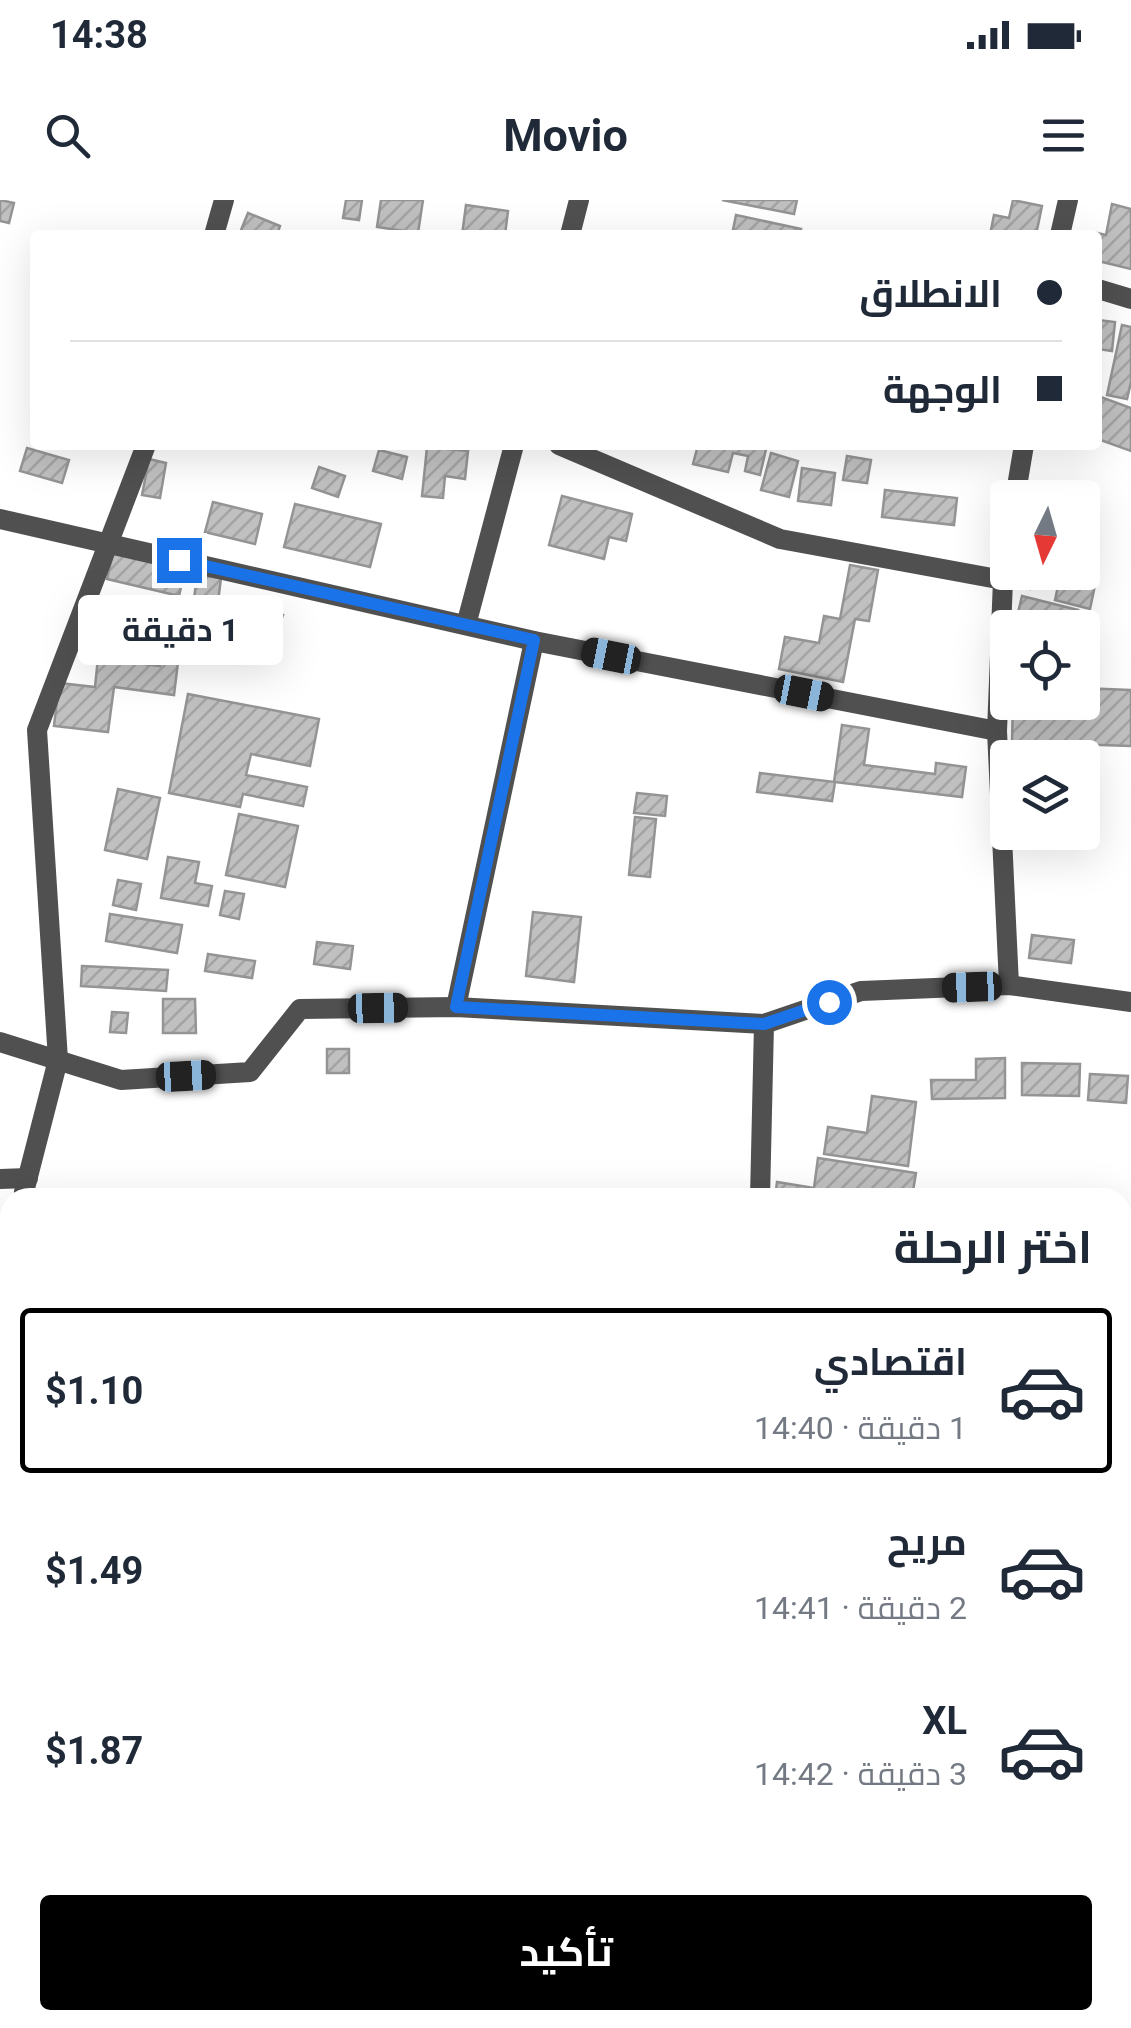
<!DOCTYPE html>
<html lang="ar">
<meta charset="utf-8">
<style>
body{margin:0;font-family:Roboto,Cairo,sans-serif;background:#f2f2f3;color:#1f2937;direction:rtl;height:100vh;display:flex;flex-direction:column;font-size:38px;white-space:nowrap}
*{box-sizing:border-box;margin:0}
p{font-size:32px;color:#747a83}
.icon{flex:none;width:55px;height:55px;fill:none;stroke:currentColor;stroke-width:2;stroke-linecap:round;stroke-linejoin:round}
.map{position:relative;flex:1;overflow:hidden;direction:ltr}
.panel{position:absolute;left:0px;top:988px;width:1132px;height:842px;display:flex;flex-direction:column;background:#fff;border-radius:30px 30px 0 0;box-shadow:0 10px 40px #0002;direction:rtl}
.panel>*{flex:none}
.top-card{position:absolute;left:30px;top:30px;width:1072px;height:220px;border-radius:10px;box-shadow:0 10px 40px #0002;direction:rtl;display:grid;align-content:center;height:220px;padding:0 40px;background:#fff}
.needle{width:65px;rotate:185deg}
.fabs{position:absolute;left:990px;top:280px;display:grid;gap:20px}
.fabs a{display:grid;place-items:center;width:110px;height:110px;border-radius:10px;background:#fff;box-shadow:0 10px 40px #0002;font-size:50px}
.end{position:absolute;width:45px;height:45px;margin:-22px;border:12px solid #1a73e8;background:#fff;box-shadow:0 0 0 5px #fff}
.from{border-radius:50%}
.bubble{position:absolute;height:70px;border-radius:10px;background:#fff;box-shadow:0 10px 40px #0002;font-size:32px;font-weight:700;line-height:70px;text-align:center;direction:rtl}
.car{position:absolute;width:30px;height:60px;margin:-30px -15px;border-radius:12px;box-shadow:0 0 8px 2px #0007;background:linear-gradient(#222 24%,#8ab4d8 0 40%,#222 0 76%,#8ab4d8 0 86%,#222 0)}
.top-card b{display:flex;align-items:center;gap:35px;height:95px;font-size:38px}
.top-card b+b{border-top:2px solid #e0e1e3}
.top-card i{width:25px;height:25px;background:#1f2937}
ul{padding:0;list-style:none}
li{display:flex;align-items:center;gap:30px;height:165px;margin:0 20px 15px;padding:0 20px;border:5px solid transparent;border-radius:10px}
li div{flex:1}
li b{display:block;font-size:38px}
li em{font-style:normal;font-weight:700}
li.on{border-color:#000}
li>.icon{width:90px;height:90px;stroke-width:1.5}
h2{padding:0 40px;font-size:45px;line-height:120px}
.action{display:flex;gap:20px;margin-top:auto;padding:20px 40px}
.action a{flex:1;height:115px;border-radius:10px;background:#000;color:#fff;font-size:40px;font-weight:700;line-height:115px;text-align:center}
.status{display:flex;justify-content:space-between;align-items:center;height:70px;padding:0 50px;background:#fff;direction:ltr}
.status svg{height:28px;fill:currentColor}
header{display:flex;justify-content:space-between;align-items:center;height:130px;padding:0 40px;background:#fff;font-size:45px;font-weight:700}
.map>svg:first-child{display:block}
.building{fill:url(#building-hatch);stroke:#949494;stroke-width:2.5}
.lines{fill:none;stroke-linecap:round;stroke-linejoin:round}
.minor{stroke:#505050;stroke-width:20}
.route{stroke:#1a73e8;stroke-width:12}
</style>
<div class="status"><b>14:38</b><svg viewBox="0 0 49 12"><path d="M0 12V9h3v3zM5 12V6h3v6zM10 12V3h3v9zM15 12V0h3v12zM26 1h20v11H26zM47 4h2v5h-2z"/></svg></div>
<header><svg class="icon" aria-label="menu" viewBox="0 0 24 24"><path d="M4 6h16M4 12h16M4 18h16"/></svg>Movio<svg class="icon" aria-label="search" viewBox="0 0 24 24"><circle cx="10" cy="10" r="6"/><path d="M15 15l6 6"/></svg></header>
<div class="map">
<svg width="1131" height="1828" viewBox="0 0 1131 1828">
<defs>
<pattern id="building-hatch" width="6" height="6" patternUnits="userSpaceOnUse" patternTransform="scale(2.5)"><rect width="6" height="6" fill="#c0c0c0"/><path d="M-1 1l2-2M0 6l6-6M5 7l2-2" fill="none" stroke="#a3a3a3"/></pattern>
</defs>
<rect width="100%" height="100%" fill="#fff"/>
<!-- building -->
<g class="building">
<polygon points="0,0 14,3 9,23 0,21"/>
<polygon points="346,0 362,0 359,20 343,18"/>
<polygon points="381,0 423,0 418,33 377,27"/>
<polygon points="722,0 797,0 794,14"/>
<polygon points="1013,0 1042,6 1036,35 990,35 994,15 1009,18"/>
<polygon points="1112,4 1131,9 1131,69 1098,61 1098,35 1092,35 1093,32 1106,35"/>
<polygon points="466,5 508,11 505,35 462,35"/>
<polygon points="248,13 280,26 277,35 239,35"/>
<polygon points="736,15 801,29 799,35 732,35"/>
<polygon points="1098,120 1115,122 1112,151 1098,149"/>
<polygon points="1122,125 1131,127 1131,182 1127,199 1107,195"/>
<polygon points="1098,196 1131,208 1131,251 1098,239"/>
<polygon points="698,245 767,245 760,275 745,271 748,256 733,253 728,272 693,264"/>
<polygon points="427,247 468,251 465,279 445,276 443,298 422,296"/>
<polygon points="27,248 69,260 62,283 20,271"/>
<polygon points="379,250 407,257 402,279 373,271"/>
<polygon points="771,253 798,261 789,297 761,290"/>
<polygon points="847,256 871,260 867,283 843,280"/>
<polygon points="149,259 166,263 160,298 142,295"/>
<polygon points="319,267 345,276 338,297 312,288"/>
<polygon points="802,268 835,273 831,305 798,301"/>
<polygon points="885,290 957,298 954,325 882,317"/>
<polygon points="562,296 632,314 626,341 609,337 604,359 549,345"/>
<polygon points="213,302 262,314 255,344 205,332"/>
<polygon points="295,304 381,324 370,367 284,347"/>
<polygon points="113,353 185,370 179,396 107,379"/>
<polygon points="850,365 878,370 869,421 855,419 843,482 779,469 785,437 819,443 824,416 840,419"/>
<polygon points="1082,367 1098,371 1090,409 1055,400 1061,372 1082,372"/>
<polygon points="1014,372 1034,372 1030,389 1011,384"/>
<polygon points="197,375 221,378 217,410 193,407"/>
<polygon points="1022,396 1078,410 1074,428 1017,417"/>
<polygon points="241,398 283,415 274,438 232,421"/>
<polygon points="162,452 179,454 174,495 114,487 108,532 54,526 59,483 95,487 98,458 160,466"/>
<polygon points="1082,488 1131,490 1131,546 1012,542 1013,502 1082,502"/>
<polygon points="188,494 319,519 310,566 251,554 246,575 307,587 303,606 243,594 240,607 169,593"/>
<polygon points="842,525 869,529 864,565 935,574 936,563 966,567 962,597 834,582"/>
<polygon points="760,573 835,582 832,601 757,592"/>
<polygon points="118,589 160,598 147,659 105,650"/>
<polygon points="637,593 667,596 665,616 634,613"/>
<polygon points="239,614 298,626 285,687 226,675"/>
<polygon points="635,617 656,619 650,677 629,675"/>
<polygon points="168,657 199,662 195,683 212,686 208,706 161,698"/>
<polygon points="118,680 141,684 136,710 113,705"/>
<polygon points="225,691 244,694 239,719 220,715"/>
<polygon points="533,712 581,717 574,782 526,776"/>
<polygon points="110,714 182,725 177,753 106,741"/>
<polygon points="1032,735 1074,740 1071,763 1029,758"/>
<polygon points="317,742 353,746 350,769 314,764"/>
<polygon points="208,754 255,761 252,778 205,771"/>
<polygon points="82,766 168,770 166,791 81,786"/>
<polygon points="163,799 195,799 196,833 163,833"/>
<polygon points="112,812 128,813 126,833 110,832"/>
<rect x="327" y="849" width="22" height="24"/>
<polygon points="1005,858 1005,898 932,899 931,880 976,880 976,859"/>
<polygon points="1022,863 1080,864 1079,896 1022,895"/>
<polygon points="1090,874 1128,876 1126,903 1088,900"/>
<polygon points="872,896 916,902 908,966 824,954 828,927 867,933"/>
<polygon points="818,958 916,973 913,991 901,990 900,998 775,998 777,982 814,988"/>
<polygon points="1122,1174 1131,1175 1131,1212 1122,1211"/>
</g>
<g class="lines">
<!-- minor -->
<g class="minor">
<polyline points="214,35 224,0"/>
<polyline points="570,35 579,0"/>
<polyline points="1060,35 1068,0"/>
<polyline points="1098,89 1131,99"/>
<polyline points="559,245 780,339 1003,380"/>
<polyline points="1015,298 1024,245"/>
<polyline points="0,319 534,441 997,531"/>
<polyline points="1008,349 1003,380 997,531 1009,785"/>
<polyline points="466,425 514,245"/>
<polyline points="456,807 534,441"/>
<polyline points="0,842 121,880 250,872 300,809 456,807 764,824 861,791 1009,785 1131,802"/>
<polyline points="0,979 28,978"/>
<polyline points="31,998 24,992 58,860 37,530 146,245"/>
<polyline points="760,998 764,824"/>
<polyline points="1122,1377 1131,1378"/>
<polyline points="0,1541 10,1514"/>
<polyline points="0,1735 10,1737"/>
<polyline points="828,1820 917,1828"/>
<polyline points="578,1828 579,1820"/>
<polyline points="939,1828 940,1820"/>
</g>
</g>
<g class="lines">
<!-- route -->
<polyline class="route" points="179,360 534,440 456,807 764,824 829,802"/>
</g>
</svg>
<div class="fabs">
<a><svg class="needle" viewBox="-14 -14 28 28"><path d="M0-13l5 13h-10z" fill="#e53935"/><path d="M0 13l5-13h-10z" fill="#747a83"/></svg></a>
<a><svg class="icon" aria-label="locate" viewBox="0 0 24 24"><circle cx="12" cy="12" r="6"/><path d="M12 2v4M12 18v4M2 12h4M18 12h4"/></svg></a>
<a><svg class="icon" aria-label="layers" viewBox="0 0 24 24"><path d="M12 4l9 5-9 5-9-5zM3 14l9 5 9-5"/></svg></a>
</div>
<i class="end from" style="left:829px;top:802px"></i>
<i class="end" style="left:179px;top:360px"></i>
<div class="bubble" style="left:78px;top:395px;width:205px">1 دقيقة</div>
<i class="car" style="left:611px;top:456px;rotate:281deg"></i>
<i class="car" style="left:804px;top:493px;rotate:101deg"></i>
<i class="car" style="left:972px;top:787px;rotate:268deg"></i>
<i class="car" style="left:378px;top:808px;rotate:89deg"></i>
<i class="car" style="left:186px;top:876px;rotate:87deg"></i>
<div class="top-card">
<b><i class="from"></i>الانطلاق</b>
<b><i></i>الوجهة</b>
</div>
<section class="panel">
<h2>اختر الرحلة</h2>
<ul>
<li class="on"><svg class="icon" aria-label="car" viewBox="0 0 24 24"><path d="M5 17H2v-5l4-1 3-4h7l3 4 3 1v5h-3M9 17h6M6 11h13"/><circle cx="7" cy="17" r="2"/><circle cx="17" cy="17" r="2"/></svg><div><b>اقتصادي</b><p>1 دقيقة · 14:40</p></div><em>$1.10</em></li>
<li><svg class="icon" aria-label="car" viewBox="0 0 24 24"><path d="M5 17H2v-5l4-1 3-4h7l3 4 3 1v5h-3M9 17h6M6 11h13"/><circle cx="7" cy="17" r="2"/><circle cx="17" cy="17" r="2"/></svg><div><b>مريح</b><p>2 دقيقة · 14:41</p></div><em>$1.49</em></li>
<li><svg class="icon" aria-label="car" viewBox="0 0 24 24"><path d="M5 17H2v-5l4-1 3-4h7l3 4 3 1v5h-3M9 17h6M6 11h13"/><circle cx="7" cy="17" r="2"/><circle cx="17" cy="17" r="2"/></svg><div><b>XL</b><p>3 دقيقة · 14:42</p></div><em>$1.87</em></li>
</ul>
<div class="action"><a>تأكيد</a></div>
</section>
</div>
